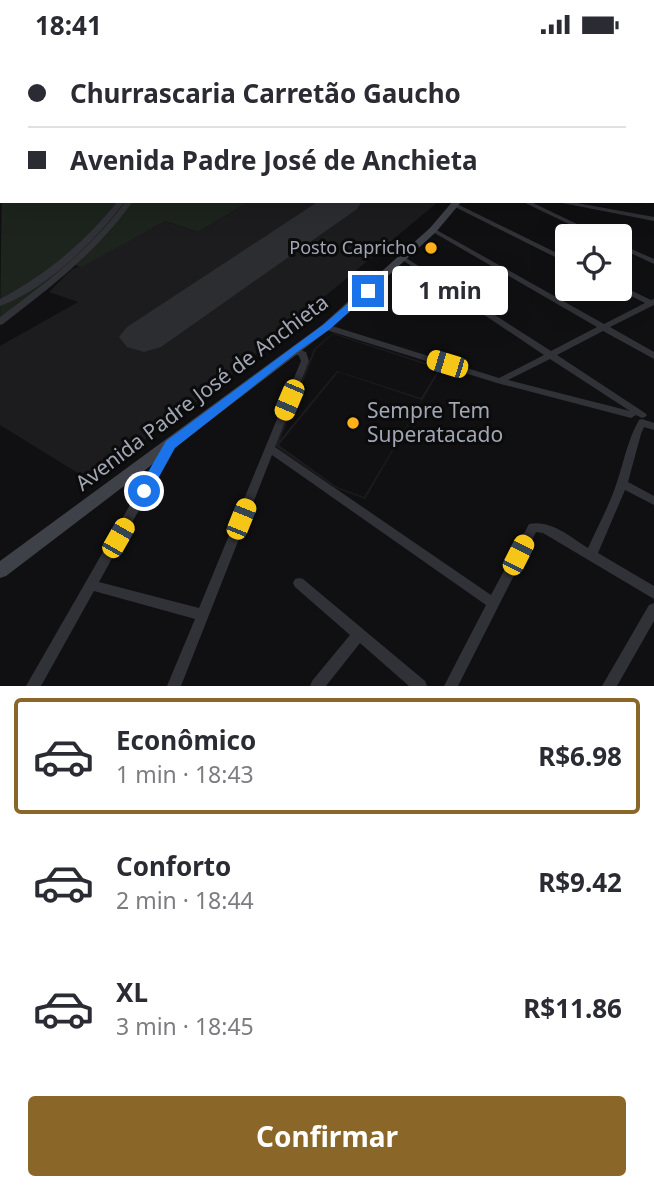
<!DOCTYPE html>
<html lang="pt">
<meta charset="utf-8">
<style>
body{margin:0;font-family:"Noto Sans",sans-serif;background:#f7f7f7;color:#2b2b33;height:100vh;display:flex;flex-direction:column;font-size:26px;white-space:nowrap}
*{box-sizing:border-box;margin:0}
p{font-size:23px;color:#7c7c81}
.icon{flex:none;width:38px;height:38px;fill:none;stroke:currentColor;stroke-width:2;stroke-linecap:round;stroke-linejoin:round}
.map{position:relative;height:637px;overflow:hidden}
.details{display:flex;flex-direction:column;background:#fff;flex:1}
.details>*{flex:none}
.top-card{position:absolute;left:0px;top:0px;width:654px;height:154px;box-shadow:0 7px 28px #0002;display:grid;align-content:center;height:154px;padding:0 28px;background:#fff}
.controls{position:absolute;left:555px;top:175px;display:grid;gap:14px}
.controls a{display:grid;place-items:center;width:77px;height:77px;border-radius:7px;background:#fff;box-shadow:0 7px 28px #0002;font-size:35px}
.end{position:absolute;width:32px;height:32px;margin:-16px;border:9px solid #1a73e8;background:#fff;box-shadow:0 0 0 4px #fff}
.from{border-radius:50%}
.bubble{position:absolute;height:49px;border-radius:7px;background:#fff;box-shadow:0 7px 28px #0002;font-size:23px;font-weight:700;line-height:49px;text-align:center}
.car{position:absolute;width:21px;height:42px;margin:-21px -10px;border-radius:9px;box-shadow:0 0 5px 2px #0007;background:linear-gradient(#f5c518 24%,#345 0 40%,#f5c518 0 76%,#345 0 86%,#f5c518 0)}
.top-card b{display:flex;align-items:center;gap:24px;height:66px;font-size:26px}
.top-card b+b{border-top:2px solid #e1e1e2}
.top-card i{width:18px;height:18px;background:#2b2b33}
ul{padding:12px 0 0;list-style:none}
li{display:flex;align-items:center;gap:21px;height:116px;margin:0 14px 10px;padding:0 14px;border:4px solid transparent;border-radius:7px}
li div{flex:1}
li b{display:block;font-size:26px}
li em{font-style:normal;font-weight:700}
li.active{border-color:#8a6728}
li>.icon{width:63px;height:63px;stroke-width:1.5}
.button{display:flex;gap:14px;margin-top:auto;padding:14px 28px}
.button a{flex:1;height:80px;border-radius:7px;background:#8a6728;color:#fff;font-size:28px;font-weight:700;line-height:80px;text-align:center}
.status{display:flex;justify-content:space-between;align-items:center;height:49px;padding:0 35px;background:#fff;direction:ltr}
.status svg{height:19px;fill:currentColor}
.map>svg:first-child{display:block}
.built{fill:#1c1c1f;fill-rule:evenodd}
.green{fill:#1c241d}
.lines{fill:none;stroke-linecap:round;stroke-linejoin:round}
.stream{stroke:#262f36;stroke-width:2}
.taxiway{fill:#2c2d31;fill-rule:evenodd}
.runway{fill:#2c2d31;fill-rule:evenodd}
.minor{fill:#313237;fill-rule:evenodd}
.tertiary{fill:#313237;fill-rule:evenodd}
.secondary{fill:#3e4147;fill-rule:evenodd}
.route{fill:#1a73e8}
.poi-dot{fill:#ffb01a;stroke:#0b0b0c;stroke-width:2.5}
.labels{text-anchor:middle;stroke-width:6;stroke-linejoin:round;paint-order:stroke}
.far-poi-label{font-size:18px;fill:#a0a6b4;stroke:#0b0b0c;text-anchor:end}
.street-label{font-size:21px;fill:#a0a6b4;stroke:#0b0b0c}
.poi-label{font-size:21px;fill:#a0a6b4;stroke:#0b0b0c;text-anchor:start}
</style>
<div class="status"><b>18:41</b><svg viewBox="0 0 49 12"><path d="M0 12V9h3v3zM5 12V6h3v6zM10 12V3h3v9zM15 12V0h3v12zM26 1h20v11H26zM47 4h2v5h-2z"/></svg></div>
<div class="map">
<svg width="654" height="637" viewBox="0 0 654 637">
<rect width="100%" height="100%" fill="#101012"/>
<!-- built -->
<g class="built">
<polygon points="250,152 439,152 218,337 89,431 0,376 0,297 78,253 49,243 71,221 164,172 198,183"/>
<path d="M 333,284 L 441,319 L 365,450 L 336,439 L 275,397 L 314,300 ZM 333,285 L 439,320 L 421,349 L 337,322 L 280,391 L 316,300 ZM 338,323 L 422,351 L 364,448 L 337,438 L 279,396 Z"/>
</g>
<!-- green -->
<g class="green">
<polygon points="257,0 511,0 248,2"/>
<polygon points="2,125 2,152 250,152 198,183 165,172 82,218 75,216 0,276"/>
</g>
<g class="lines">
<!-- stream -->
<g class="stream">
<polyline points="385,0 389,2"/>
<polyline points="232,2 242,2"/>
<polyline points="268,2 292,0"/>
</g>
<!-- taxiway -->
<polygon class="taxiway" points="550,0 559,0 560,2 551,2"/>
<!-- runway -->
<g class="runway">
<polygon points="558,0 579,0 557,2"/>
<polygon points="319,152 362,152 357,160 161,298 144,303 127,298 119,288 127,278"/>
</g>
<!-- minor -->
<g class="minor">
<polygon points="633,0 637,0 636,2 632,2"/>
<rect x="653" y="55" width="1" height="2"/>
<rect x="0" y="99" width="2" height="4"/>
<rect x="0" y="108" width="2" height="4"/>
<rect x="653" y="144" width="1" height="4"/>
<polygon points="521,152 529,152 602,187 594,187"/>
<polygon points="552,152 566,152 654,168 654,172"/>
<polygon points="455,154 567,209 567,214 453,157 453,155"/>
<path d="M 433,179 L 604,275 L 645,254 L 618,240 L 620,240 L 620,236 L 651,251 L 654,250 L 654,256 L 610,278 L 654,303 L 654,310 L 603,282 L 557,306 L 645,364 L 647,366 L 645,368 L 642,369 L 636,366 L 631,369 L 497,334 L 323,280 L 322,278 L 323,276 L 329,276 L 499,329 L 544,306 L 401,210 L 400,209 L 403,207 L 551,302 L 597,278 L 431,182 L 430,181 ZM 550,310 L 630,362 L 508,331 Z"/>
<polygon points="620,195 654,210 654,215 620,199"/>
<path d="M 293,298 L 306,303 L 309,312 L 275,398 L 491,546 L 529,475 C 550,470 571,488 588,499 C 598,477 610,455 617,433 C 624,412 628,390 639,371 L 642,370 L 654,374 L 654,381 L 644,378 L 641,385 L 628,433 L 654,447 L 654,456 L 625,441 L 598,504 L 654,537 L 654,550 L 543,484 L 536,483 L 458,637 L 444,637 L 486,556 L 272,406 L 181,637 L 167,637 L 195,570 L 94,542 L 41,637 L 26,637 L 165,395 L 173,395 L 174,398 L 99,533 L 199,559 L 301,312 L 299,307 L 289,301 Z"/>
<polygon points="299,529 303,530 425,632 427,637 409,637 360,594 326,637 310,637 312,632 350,586 295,538 293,534 295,530"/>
<polygon points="654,554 654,572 617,637 602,637 649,556"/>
</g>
<!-- tertiary -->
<g class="tertiary">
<rect x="653" y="100" width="1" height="4"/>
<rect x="653" y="120" width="1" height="4"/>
<path d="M 118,152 L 125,152 C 96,191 47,240 0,257 L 0,250 C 46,226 85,193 118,152 Z"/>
<path d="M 126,152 L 133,152 C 98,202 51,238 3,275 L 0,276 L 0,268 C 46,234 92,199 126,152 Z"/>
</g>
<!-- secondary -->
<g class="secondary">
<polygon points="654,31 654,35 653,36 653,32"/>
<polygon points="453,152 462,152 436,183 330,280 6,527 0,529 0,512 322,276 430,179"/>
</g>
</g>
<!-- route -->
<polygon class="route" points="365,240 373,242 330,280 297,303 175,399 149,446 139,446 137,442 166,392 323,276"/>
<!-- markers -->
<g class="poi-dot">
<circle cx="431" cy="199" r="7"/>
<circle cx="353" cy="374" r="7"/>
</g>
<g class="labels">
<!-- far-poi labels -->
<g class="far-poi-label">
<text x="417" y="205">Posto Capricho</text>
</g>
<!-- street labels -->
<g class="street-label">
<text transform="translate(202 344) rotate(-37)" y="7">Avenida Padre José de Anchieta</text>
</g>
<!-- poi labels -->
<g class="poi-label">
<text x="367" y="369">Sempre Tem<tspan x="367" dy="24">Superatacado</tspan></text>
</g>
</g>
</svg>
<div class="controls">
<a><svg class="icon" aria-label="locate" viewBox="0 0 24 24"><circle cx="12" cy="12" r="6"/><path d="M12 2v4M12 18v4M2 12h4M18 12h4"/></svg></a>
</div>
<i class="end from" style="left:144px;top:442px"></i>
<i class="end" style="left:368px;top:242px"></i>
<div class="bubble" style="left:392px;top:217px;width:116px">1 min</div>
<i class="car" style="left:447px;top:315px;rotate:287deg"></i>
<i class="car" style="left:289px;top:351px;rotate:203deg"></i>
<i class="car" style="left:241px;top:470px;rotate:22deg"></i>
<i class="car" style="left:118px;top:489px;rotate:30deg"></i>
<i class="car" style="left:518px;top:506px;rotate:27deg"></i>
<div class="top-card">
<b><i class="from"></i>Churrascaria Carretão Gaucho</b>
<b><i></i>Avenida Padre José de Anchieta</b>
</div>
</div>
<section class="details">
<ul>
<li class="active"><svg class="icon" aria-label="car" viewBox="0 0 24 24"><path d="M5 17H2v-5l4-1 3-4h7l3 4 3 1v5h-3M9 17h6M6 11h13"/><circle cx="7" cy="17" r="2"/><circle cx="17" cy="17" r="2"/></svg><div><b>Econômico</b><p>1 min · 18:43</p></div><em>R$6.98</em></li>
<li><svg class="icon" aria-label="car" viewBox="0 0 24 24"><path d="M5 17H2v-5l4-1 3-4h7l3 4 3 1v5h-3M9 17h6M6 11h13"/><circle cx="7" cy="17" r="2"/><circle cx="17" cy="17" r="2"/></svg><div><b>Conforto</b><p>2 min · 18:44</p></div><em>R$9.42</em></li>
<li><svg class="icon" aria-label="car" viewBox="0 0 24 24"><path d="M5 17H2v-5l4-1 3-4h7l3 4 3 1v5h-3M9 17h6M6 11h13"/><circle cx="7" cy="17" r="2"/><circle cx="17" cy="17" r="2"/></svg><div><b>XL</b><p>3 min · 18:45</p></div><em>R$11.86</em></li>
</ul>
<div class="button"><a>Confirmar</a></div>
</section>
